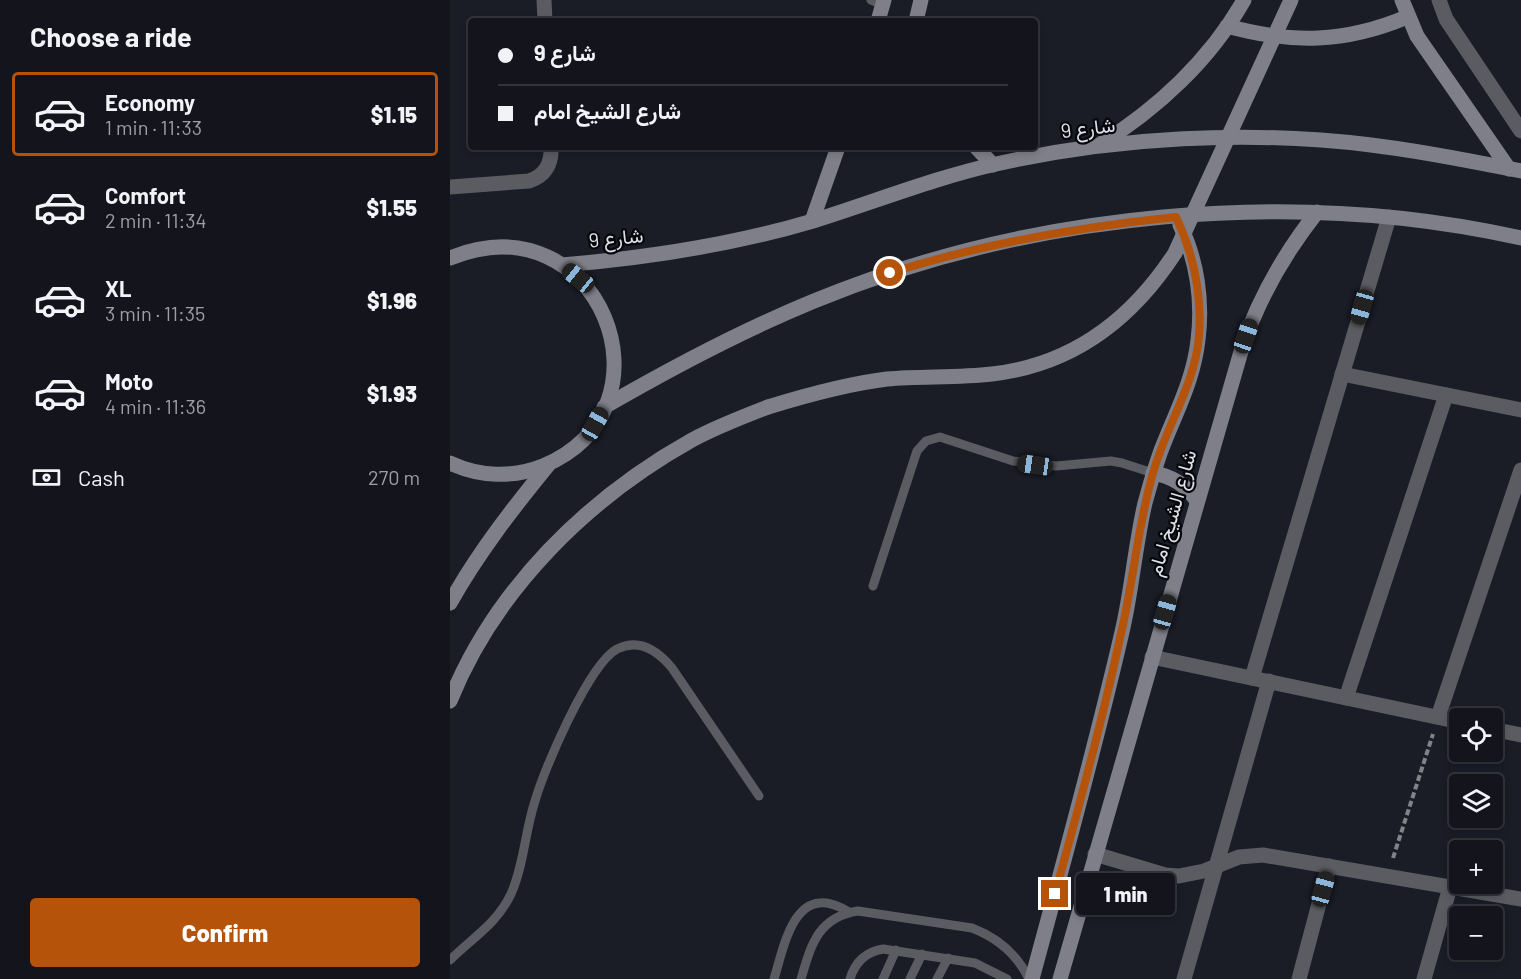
<!DOCTYPE html>
<meta charset="utf-8">
<style>
body{margin:0;font-family:Barlow,Vazirmatn,sans-serif;background:#1d1e25;color:#f1f3f6;height:100vh;display:flex;flex-direction:column;font-size:22px;white-space:nowrap}
*{box-sizing:border-box;margin:0}
p{font-size:20px;color:#9d9fa3}
.icon{flex:none;width:33px;height:33px;fill:none;stroke:currentColor;stroke-width:2;stroke-linecap:round;stroke-linejoin:round}
.map{position:relative;flex:1;overflow:hidden}
.sheet{display:flex;flex-direction:column;background:#14151c;width:450px}
.sheet>*{flex:none}
.top-card{position:absolute;left:18px;top:18px;width:570px;height:132px;border-radius:6px;box-shadow:0 3px 9px #0003,0 0 0 2px #33343b;display:grid;align-content:center;height:132px;padding:0 30px;background:#14151c}
.buttons{position:absolute;left:999px;top:708px;display:grid;gap:12px}
.buttons a{display:grid;place-items:center;width:54px;height:54px;border-radius:6px;background:#14151c;box-shadow:0 3px 9px #0003,0 0 0 2px #33343b;font-size:30px}
.end{position:absolute;width:27px;height:27px;margin:-14px;border:8px solid #b45309;background:#fff;box-shadow:0 0 0 3px #fff}
.from{border-radius:50%}
.bubble{position:absolute;height:42px;border-radius:6px;background:#14151c;box-shadow:0 3px 9px #0003,0 0 0 2px #33343b;font-size:20px;font-weight:800;line-height:42px;text-align:center}
.car{position:absolute;width:18px;height:36px;margin:-18px -9px;border-radius:8px;box-shadow:0 0 4px 2px #0007;background:linear-gradient(#222 24%,#8ab4d8 0 40%,#222 0 76%,#8ab4d8 0 86%,#222 0)}
.top-card b{display:flex;align-items:center;gap:21px;height:57px;font-size:22px}
.top-card b+b{border-top:2px solid #33343b}
.top-card i{width:15px;height:15px;background:#f1f3f6}
ul{padding:0;list-style:none}
li{display:flex;align-items:center;gap:18px;height:84px;margin:0 12px 9px;padding:0 18px;border:3px solid transparent;border-radius:6px}
li div{flex:1}
li b{display:block;font-size:22px}
li em{font-style:normal;font-weight:800}
li.active{border-color:#b45309}
li>.icon{width:54px;height:54px;stroke-width:1.5}
h2{padding:0 30px;font-size:27px;line-height:72px}
.pay{display:flex;align-items:center;gap:15px;height:66px;padding:0 30px;font-size:22px}
.pay p{margin-inline-start:auto}
.cta{display:flex;gap:12px;margin-top:auto;padding:12px 30px}
.cta a{flex:1;height:69px;border-radius:6px;background:#b45309;color:#fff;font-size:24px;font-weight:800;line-height:69px;text-align:center}
main{display:flex;flex:1;min-height:0}
.map>svg:first-child{display:block}
.lines{fill:none;stroke-linecap:round;stroke-linejoin:round}
.path{stroke:#81838b;stroke-width:4;stroke-dasharray:6 3;stroke-linecap:butt}
.lane{stroke:#5a5c61;stroke-width:9}
.street{stroke:#5a5c61;stroke-width:15}
.secondary{stroke:#7e7f88;stroke-width:15}
.secondary-bridge{stroke:#7e7f88;stroke-width:15}
.route{stroke:#b45309;stroke-width:8}
.labels{text-anchor:middle;stroke-width:4.5;stroke-linejoin:round;paint-order:stroke}
.street-label{font-size:20px;fill:#dee0e7;stroke:#06070b}
</style>
<main>
<section class="sheet">
<h2>Choose a ride</h2>
<ul>
<li class="active"><svg class="icon" aria-label="car" viewBox="0 0 24 24"><path d="M5 17H2v-5l4-1 3-4h7l3 4 3 1v5h-3M9 17h6M6 11h13"/><circle cx="7" cy="17" r="2"/><circle cx="17" cy="17" r="2"/></svg><div><b>Economy</b><p>1 min · 11:33</p></div><em>$1.15</em></li>
<li><svg class="icon" aria-label="car" viewBox="0 0 24 24"><path d="M5 17H2v-5l4-1 3-4h7l3 4 3 1v5h-3M9 17h6M6 11h13"/><circle cx="7" cy="17" r="2"/><circle cx="17" cy="17" r="2"/></svg><div><b>Comfort</b><p>2 min · 11:34</p></div><em>$1.55</em></li>
<li><svg class="icon" aria-label="car" viewBox="0 0 24 24"><path d="M5 17H2v-5l4-1 3-4h7l3 4 3 1v5h-3M9 17h6M6 11h13"/><circle cx="7" cy="17" r="2"/><circle cx="17" cy="17" r="2"/></svg><div><b>XL</b><p>3 min · 11:35</p></div><em>$1.96</em></li>
<li><svg class="icon" aria-label="car" viewBox="0 0 24 24"><path d="M5 17H2v-5l4-1 3-4h7l3 4 3 1v5h-3M9 17h6M6 11h13"/><circle cx="7" cy="17" r="2"/><circle cx="17" cy="17" r="2"/></svg><div><b>Moto</b><p>4 min · 11:36</p></div><em>$1.93</em></li>
</ul>
<div class="pay"><svg class="icon" aria-label="cash" viewBox="0 0 24 24"><path d="M3 7h18v10H3z"/><circle cx="12" cy="12" r="2"/></svg>Cash<p>270 m</p></div>
<div class="cta"><a>Confirm</a></div>
</section>
<div class="map">
<svg width="1071" height="979" viewBox="0 0 1071 979">
<rect width="100%" height="100%" fill="#1a1c26"/>
<g class="lines">
<!-- path -->
<polyline class="path" points="943,858 983,734"/>
<!-- lane -->
<g class="lane">
<polyline points="421,0 433,5"/>
<polyline points="423,586 467,451 476,441 490,437 563,461 606,466 661,461 672,463 703,473"/>
<path d="M 0,960 C 23,937 46,925 61,894 C 74,865 75,831 85,801 C 94,769 139,664 167,649 C 189,638 208,651 222,668 L 309,796"/>
<path d="M 324,979 C 335,943 345,879 399,912"/>
<path d="M 351,979 C 361,945 368,917 408,911 L 522,928 C 548,938 567,954 579,979"/>
<path d="M 400,979 C 405,962 415,952 433,949 L 525,963 L 557,979"/>
<polyline points="433,979 446,950"/>
<polyline points="460,979 472,954"/>
<polyline points="487,979 498,958"/>
</g>
<!-- street -->
<g class="street">
<polyline points="94,0 95,21"/>
<polyline points="989,0 996,19 1071,131"/>
<path d="M 0,187 L 79,181 C 95,176 102,164 101,147"/>
<polyline points="892,374 1071,410"/>
<polyline points="702,657 1010,722"/>
<polyline points="802,678 939,217"/>
<polyline points="896,698 996,395"/>
<polyline points="988,717 1071,470"/>
<polyline points="1042,729 1071,735"/>
<polyline points="645,854 715,875 729,876 754,871 789,857 813,855 1071,899"/>
<polyline points="734,979 819,681"/>
<polyline points="849,979 879,866"/>
<polyline points="974,979 1000,887"/>
</g>
<!-- secondary -->
<g class="secondary">
<polyline points="952,0 967,36 1059,169"/>
<polyline points="428,21 434,0"/>
<polyline points="466,21 471,0"/>
<path d="M 777,26 C 842,44 895,43 957,17"/>
<path d="M 649,145 C 707,109 760,60 794,0"/>
<polyline points="526,147 543,165"/>
<polyline points="362,221 388,147"/>
<path d="M 0,258 C 149,197 232,408 93,466 C 63,478 30,477 0,463"/>
<path d="M 112,265 C 197,258 282,245 363,221 C 424,202 484,178 546,164 C 666,137 799,130 921,145 C 972,151 1021,161 1071,171"/>
<path d="M 154,407 C 223,367 291,331 364,301 C 581,212 843,187 1071,238"/>
<path d="M 703,473 C 722,476 736,485 747,501"/>
<path d="M 0,603 C 28,553 63,508 99,464"/>
<path d="M 0,701 C 45,589 138,498 242,440 C 266,427 292,417 318,407"/>
<path d="M 582,979 C 613,864 645,749 672,632 C 682,590 685,546 695,503 C 701,482 706,462 714,443 C 728,408 744,377 748,340 C 753,301 747,260 730,225"/>
<path d="M 610,979 L 792,348 C 809,297 834,254 867,212"/>
</g>
<!-- secondary-bridge -->
<path class="secondary-bridge" d="M 318,407 C 357,395 396,384 437,379 C 472,376 507,378 542,374 C 622,365 682,319 725,253 L 841,0"/>
</g>
<g class="lines">
<!-- route -->
<path class="route" d="M 440,273 C 534,243 629,227 726,217 C 744,255 752,294 749,336 C 745,385 716,426 703,473 C 688,524 684,577 672,629 C 653,718 629,806 605,894"/>
</g>
<g class="labels">
<!-- street labels -->
<g class="street-label">
<text transform="translate(638 128) rotate(-7)" y="7">شارع 9</text>
<text transform="translate(166 238) rotate(-6)" y="7">شارع 9</text>
<text transform="translate(722 513) rotate(-74)" y="7">شارع الشيخ امام</text>
</g>
</g>
</svg>
<div class="buttons">
<a><svg class="icon" aria-label="locate" viewBox="0 0 24 24"><circle cx="12" cy="12" r="6"/><path d="M12 2v4M12 18v4M2 12h4M18 12h4"/></svg></a>
<a><svg class="icon" aria-label="layers" viewBox="0 0 24 24"><path d="M12 4l9 5-9 5-9-5zM3 14l9 5 9-5"/></svg></a>
<a>+</a>
<a>−</a>
</div>
<i class="end from" style="left:440px;top:273px"></i>
<i class="end" style="left:605px;top:894px"></i>
<div class="bubble" style="left:626px;top:873px;width:99px">1 min</div>
<i class="car" style="left:128px;top:278px;rotate:309deg"></i>
<i class="car" style="left:912px;top:307px;rotate:196deg"></i>
<i class="car" style="left:796px;top:336px;rotate:19deg"></i>
<i class="car" style="left:145px;top:424px;rotate:29deg"></i>
<i class="car" style="left:585px;top:465px;rotate:278deg"></i>
<i class="car" style="left:715px;top:612px;rotate:16deg"></i>
<i class="car" style="left:873px;top:889px;rotate:15deg"></i>
<div class="top-card">
<b><i class="from"></i>شارع 9</b>
<b><i></i>شارع الشيخ امام</b>
</div>
</div>
</main>
